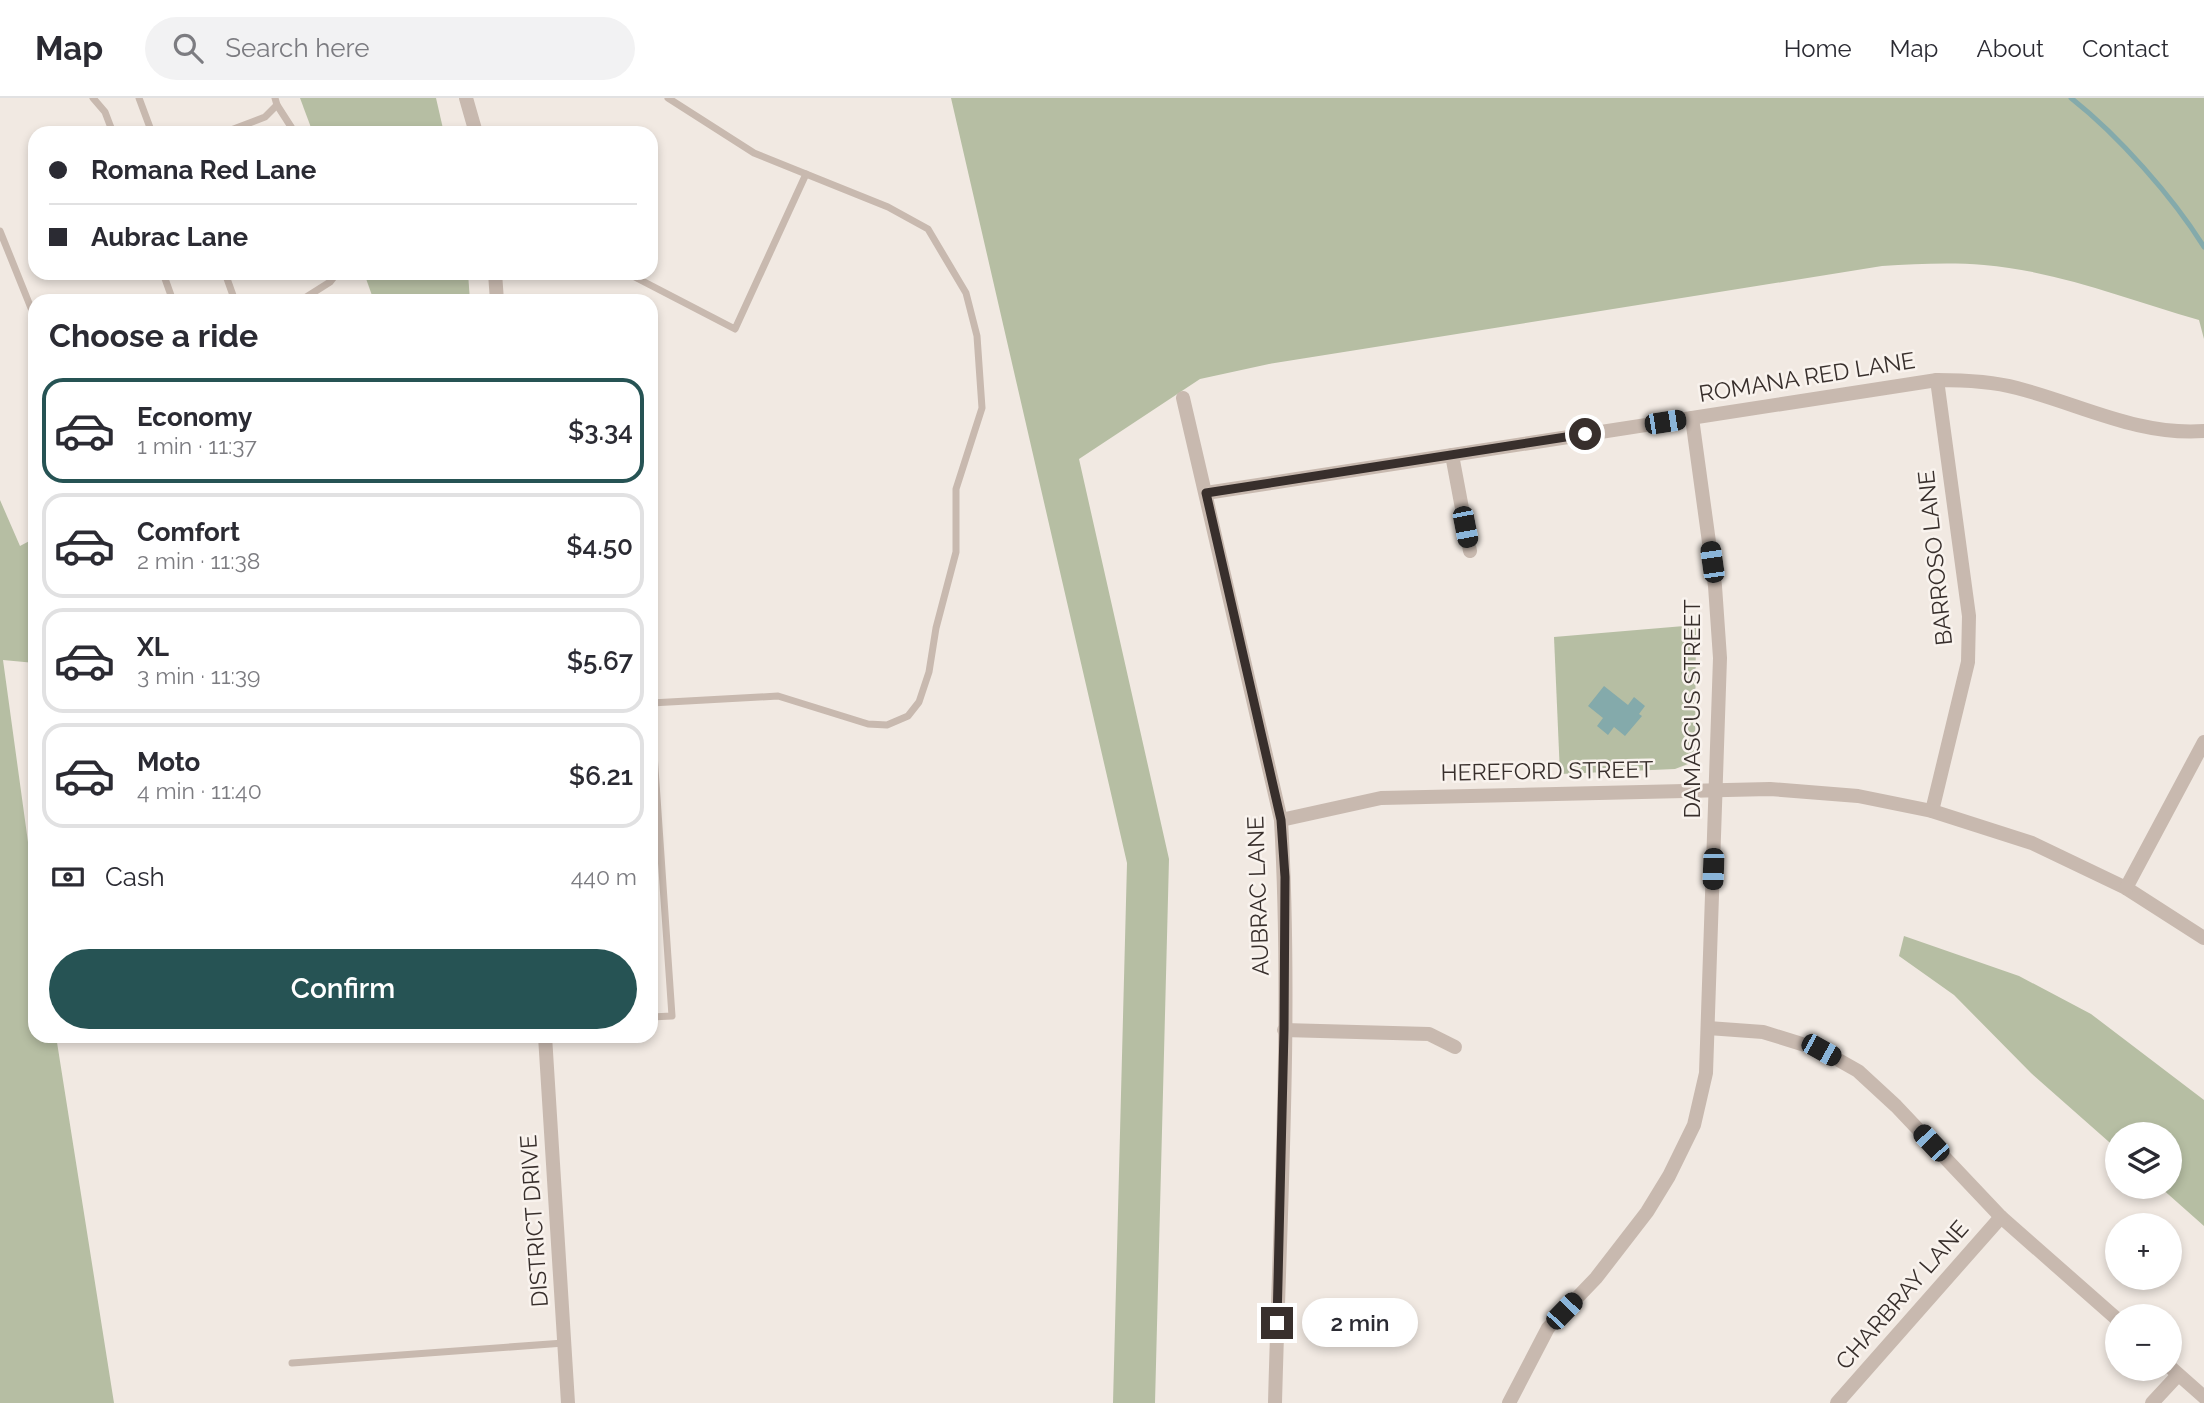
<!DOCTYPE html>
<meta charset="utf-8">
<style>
body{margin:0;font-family:Raleway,sans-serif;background:#f2f2f3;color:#2b2b33;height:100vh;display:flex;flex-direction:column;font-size:26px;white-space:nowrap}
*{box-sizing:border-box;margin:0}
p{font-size:23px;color:#7c7c81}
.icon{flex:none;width:38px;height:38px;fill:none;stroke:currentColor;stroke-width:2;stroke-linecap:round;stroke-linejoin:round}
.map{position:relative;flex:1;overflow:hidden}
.details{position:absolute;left:28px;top:196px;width:630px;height:749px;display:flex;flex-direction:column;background:#fff;border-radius:21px;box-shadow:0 4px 10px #0003}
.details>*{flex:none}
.banner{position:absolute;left:28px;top:28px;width:630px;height:154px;border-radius:21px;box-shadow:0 4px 10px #0003;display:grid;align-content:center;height:154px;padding:0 21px;background:#fff}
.controls{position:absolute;left:2105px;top:1024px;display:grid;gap:14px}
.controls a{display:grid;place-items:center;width:77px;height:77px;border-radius:50%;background:#fff;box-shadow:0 4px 10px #0003;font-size:35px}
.end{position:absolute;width:32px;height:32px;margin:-16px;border:9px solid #382f2c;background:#fff;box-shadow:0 0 0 4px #fff}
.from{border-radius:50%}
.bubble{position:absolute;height:49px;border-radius:24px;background:#fff;box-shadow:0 4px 10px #0003;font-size:23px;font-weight:600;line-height:49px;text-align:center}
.car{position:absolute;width:21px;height:42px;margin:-21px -10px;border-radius:9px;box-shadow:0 0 5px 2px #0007;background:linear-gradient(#222 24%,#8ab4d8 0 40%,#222 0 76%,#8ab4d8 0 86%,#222 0)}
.banner b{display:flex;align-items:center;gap:24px;height:66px;font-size:26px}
.banner b+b{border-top:2px solid #e1e1e2}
.banner i{width:18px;height:18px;background:#2b2b33}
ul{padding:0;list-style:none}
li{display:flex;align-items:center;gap:21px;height:105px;margin:0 14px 10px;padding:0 7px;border:4px solid #e1e1e2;border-radius:21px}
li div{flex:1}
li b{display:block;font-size:26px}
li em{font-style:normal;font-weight:600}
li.active{border-color:#265354}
li>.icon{width:63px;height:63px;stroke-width:1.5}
h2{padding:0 21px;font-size:32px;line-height:84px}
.pay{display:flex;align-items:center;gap:18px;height:77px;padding:0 21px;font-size:26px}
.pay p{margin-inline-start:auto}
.cta{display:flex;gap:14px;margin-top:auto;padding:14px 21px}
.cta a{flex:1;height:80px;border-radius:42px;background:#265354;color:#fff;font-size:28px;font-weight:600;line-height:80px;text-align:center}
header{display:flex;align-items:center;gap:42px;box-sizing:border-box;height:98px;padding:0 35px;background:#fff;border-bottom:2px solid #e1e1e2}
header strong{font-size:33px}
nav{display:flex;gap:38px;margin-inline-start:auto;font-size:24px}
.search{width:490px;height:63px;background:#f2f2f3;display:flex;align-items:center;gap:18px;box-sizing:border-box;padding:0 24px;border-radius:38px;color:#7c7c81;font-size:26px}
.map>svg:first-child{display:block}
.green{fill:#b6bea3}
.water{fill:#84aaab}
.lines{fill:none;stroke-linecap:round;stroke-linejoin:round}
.stream{stroke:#84aaab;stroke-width:5}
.lane{stroke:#c8b9af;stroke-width:7}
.street{stroke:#c8b9af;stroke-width:14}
.route{stroke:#382f2c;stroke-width:9}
.labels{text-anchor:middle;stroke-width:5;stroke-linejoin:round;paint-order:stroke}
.street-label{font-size:23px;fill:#382f2c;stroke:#f9f3ee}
</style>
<header>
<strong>Map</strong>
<div class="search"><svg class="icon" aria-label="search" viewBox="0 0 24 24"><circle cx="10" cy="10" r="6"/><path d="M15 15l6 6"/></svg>Search here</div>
<nav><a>Home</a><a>Map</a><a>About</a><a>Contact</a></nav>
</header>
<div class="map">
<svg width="2204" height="1305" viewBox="0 0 2204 1305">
<rect width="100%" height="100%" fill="#f1e9e2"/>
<!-- green -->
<g class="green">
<polygon points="300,0 436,0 444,35 313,35"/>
<path d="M 951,0 L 2204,0 L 2204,241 L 2199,222 C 2129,202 2057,173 1984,167 C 1950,164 1916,166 1882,168 L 1269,266 L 1200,281 L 1079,361 L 1169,761 L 1155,1305 L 1113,1305 L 1127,765 Z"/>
<polygon points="364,175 468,175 470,203 374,203"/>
<polygon points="0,402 20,448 35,440 35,565 3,562 35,795 35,938 56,938 114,1305 0,1305"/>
<polygon points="1696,527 1695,651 1688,666 1675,671 1560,676 1554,539"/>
<polygon points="1904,838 2019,878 2091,916 2204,1002 2204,1128 2160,1089 2170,1088 2170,1036 2118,1036 2117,1051 2031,975 1954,897 1899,858"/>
</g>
<!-- water -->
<polygon class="water" points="1604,588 1628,607 1634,599 1645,608 1639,616 1642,618 1625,638 1614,629 1608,637 1597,628 1603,620 1588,608"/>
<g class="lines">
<!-- stream -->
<path class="stream" d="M 2071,0 C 2118,37 2173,99 2204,149"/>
<!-- lane -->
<g class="lane">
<polyline points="93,0 105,14 113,35"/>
<polyline points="139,0 152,35"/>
<polyline points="277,7 295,35"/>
<polyline points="223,35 265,19 277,7 275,0"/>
<polyline points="0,133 35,220"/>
<polyline points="163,175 173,203"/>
<polyline points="225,175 235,203"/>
<polyline points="627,175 735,231 806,76 754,55 668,0"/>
<polyline points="300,203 330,184 337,175"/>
<polyline points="651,605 778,598 868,626 887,627 908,618 919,604 929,574 936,530 956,454 956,391 982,310 977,238 966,195 928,131 888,109 806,76"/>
<polyline points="651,612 672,918 651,919"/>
<polyline points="292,1265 564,1245"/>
</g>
<!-- street -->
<g class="street">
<polyline points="466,0 476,35"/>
<polyline points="495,175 497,203"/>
<path d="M 1183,300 L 1281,722 C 1292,915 1280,1111 1275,1305"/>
<polyline points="1452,357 1470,453"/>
<path d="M 1206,395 L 1937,282 C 1964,282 1991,283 2017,290 C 2080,306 2138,338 2204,333"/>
<polyline points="1932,713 1968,564 1969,518 1937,282"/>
<polyline points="1281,722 1381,700 1770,691 1858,698 1932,713 2032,745 2126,790 2204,840"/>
<polyline points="2126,790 2204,644"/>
<polyline points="1708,930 1763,934 1821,952 1858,973 1896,1008 2001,1119 2118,1222"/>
<polyline points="1284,932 1429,936 1455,949"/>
<polyline points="545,938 568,1305"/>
<polyline points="2170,1269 2204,1299"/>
<polyline points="1509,1305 1548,1230 1596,1180 1647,1114 1669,1078 1694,1027 1706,975 1720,560 1715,488 1692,320"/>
<polyline points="1837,1305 2001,1119"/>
<polyline points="2152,1305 2178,1277"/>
</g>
</g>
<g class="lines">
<!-- route -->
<polyline class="route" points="1277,1225 1284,932 1285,779 1281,722 1206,395 1585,336"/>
</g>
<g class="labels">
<!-- street labels -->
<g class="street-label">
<text transform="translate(1807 279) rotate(-9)" y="8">ROMANA RED LANE</text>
<text transform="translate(1935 460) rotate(-96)" y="8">BARROSO LANE</text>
<text transform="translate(1692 611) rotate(-90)" y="8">DAMASCUS STREET</text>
<text transform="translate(1547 673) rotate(-1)" y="8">HEREFORD STREET</text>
<text transform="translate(1258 798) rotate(-92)" y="8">AUBRAC LANE</text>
<text transform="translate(534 1123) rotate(-94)" y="8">DISTRICT DRIVE</text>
<text transform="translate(1902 1197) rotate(-49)" y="8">CHARBRAY LANE</text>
</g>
</g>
</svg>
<div class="controls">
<a><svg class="icon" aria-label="layers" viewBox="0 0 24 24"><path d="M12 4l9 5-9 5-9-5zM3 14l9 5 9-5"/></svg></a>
<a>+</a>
<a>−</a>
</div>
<i class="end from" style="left:1585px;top:336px"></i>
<i class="end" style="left:1277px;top:1225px"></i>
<div class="bubble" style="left:1302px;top:1200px;width:116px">2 min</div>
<i class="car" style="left:1665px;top:324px;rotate:81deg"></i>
<i class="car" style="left:1465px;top:429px;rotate:169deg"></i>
<i class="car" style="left:1712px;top:464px;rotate:352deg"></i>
<i class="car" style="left:1713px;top:771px;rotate:182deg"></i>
<i class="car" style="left:1821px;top:952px;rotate:119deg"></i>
<i class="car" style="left:1931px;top:1045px;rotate:317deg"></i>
<i class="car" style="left:1564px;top:1213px;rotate:44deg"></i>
<div class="banner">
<b><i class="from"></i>Romana Red Lane</b>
<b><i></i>Aubrac Lane</b>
</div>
<section class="details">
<h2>Choose a ride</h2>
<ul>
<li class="active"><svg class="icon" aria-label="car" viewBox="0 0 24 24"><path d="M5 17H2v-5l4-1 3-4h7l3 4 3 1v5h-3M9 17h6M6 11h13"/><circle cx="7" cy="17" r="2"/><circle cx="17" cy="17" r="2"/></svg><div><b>Economy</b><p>1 min · 11:37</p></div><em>$3.34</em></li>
<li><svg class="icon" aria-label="car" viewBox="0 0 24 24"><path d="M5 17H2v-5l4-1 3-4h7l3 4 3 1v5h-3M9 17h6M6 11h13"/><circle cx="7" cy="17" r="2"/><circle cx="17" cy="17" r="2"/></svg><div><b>Comfort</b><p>2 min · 11:38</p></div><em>$4.50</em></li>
<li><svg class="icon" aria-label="car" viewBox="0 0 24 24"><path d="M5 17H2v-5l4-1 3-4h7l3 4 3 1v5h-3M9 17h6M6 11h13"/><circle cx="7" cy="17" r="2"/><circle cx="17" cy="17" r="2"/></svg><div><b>XL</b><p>3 min · 11:39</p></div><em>$5.67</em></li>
<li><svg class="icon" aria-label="car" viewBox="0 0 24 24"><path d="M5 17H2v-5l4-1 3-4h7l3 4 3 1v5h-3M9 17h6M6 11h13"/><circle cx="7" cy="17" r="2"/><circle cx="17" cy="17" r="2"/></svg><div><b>Moto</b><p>4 min · 11:40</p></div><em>$6.21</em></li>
</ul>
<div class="pay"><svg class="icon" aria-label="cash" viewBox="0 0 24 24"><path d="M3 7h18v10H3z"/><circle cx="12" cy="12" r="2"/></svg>Cash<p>440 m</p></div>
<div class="cta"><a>Confirm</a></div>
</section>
</div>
